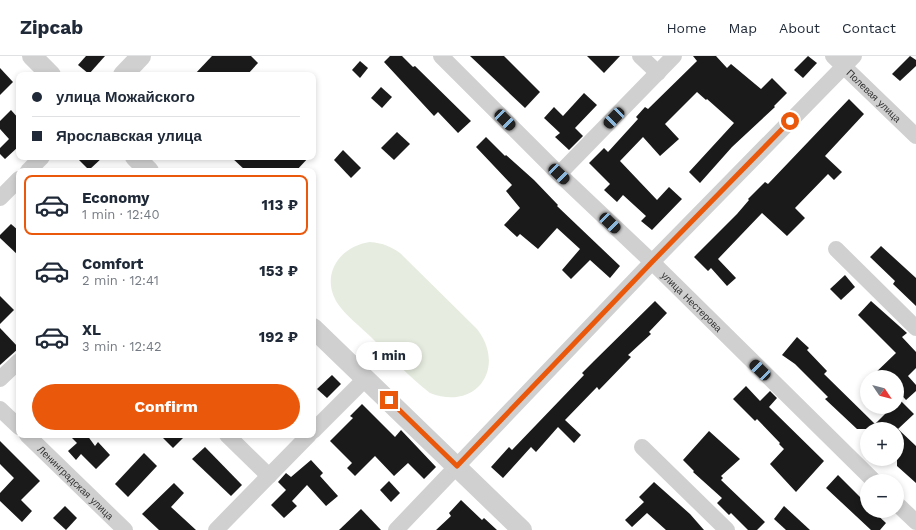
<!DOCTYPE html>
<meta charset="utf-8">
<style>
body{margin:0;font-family:"Work Sans",sans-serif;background:#f2f2f3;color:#1f2937;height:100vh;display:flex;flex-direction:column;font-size:15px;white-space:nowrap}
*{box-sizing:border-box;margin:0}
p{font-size:13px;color:#747a83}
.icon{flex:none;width:22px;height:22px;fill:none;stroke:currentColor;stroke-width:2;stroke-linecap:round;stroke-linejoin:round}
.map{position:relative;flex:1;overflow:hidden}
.details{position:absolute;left:16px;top:112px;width:300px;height:270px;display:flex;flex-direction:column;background:#fff;border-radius:8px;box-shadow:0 2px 6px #0003}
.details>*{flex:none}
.top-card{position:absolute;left:16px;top:16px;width:300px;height:88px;border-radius:8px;box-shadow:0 2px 6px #0003;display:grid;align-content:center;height:88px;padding:0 16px;background:#fff}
.needle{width:26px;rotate:125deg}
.controls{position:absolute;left:860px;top:314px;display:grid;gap:8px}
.controls a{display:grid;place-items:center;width:44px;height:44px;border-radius:50%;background:#fff;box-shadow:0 2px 6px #0003;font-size:20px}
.end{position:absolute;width:18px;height:18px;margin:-9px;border:5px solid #ea580c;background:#fff;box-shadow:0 0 0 2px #fff}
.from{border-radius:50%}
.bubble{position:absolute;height:28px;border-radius:14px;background:#fff;box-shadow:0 2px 6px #0003;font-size:13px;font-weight:700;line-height:28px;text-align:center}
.car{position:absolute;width:12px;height:24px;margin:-12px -6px;border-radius:5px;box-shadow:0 0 3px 1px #0007;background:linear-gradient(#222 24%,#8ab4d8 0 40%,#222 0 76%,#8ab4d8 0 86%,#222 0)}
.top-card b{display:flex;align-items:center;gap:14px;height:38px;font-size:15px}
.top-card b+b{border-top:1px solid #e0e1e3}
.top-card i{width:10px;height:10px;background:#1f2937}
ul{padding:7px 0 0;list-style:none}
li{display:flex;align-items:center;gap:12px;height:60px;margin:0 8px 6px;padding:0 8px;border:2px solid transparent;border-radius:8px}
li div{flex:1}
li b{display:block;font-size:15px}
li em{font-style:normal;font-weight:700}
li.on{border-color:#ea580c}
li>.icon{width:36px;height:36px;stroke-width:1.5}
.action{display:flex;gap:8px;margin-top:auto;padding:8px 16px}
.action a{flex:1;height:46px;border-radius:24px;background:#ea580c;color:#fff;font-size:16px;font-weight:700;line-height:46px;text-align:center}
header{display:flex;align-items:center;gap:24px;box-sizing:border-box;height:56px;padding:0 20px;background:#fff;border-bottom:1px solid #e0e1e3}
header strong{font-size:19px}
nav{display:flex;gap:22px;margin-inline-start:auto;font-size:14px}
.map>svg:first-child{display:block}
.green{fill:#e6ecdf}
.building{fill:#1a1a1a}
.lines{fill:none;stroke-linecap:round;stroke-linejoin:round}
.minor{stroke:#d0d0d0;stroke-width:16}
.tertiary{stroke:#d0d0d0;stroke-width:20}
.route{stroke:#ea580c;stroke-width:5}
.labels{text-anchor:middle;stroke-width:4;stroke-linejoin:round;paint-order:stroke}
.street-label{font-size:10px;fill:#333;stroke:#fff}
</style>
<header>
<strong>Zipcab</strong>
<nav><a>Home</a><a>Map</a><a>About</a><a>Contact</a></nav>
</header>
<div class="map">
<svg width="916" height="474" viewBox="0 0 916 474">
<rect width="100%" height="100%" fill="#fff"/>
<!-- green -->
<path class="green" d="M 370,186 C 382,187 390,190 400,197 L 477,273 C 507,312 476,355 430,337 C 409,321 391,301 372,282 C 361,271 347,261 338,248 C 319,219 340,190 370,186 Z"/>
<!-- building -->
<g class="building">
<polygon points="86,0 105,0 89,18 78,9"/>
<polygon points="212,0 251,0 258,7 247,19 194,19"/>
<polygon points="390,0 402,0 413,11 415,10 471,65 458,77 438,56 434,60 384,6"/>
<polygon points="470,0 504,0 540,36 525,52"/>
<polygon points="587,0 620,0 604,17"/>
<polygon points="693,0 716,0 727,12 731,8 761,33 772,22 787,37 774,50 775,51 732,91 700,127 689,116 734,67 707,43 706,44 697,36 665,68 679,83 660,100 643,81 620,105 657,144 669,131 682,143 652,174 641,165 646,160 623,139 617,146 604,134 610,128 589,107 604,92 608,96 638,63 636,61 645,51 648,53 697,5"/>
<polygon points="808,0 817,7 803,22 794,14"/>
<polygon points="910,0 916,4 916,10 900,25 892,18"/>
<polygon points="360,5 368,12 360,22 352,14"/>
<polygon points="0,12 13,26 0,39"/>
<polygon points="381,31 392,41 382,52 371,42"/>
<polygon points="584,37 597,49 575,72 583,80 569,94 555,81 560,77 544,62 554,51 563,60"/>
<polygon points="849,43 864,58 825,100 842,116 834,124 828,118 795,152 805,162 787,180 762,157 718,203 736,222 727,230 711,212 708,215 694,201 737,158 749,144 748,143 765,126 768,128"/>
<polygon points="11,54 19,63 19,92 18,91 5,103 0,98 0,92 9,83 0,73 0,65"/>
<polygon points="397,76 410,88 394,104 381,92"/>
<polygon points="486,81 505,100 506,99 534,124 558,149 557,150 620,210 610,222 590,204 571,223 562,214 580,193 557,172 538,193 520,178 517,181 504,169 520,152 506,135 512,129 476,91"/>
<polygon points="343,94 361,112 351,122 334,104"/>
<polygon points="76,101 103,101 89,114"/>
<polygon points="231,101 309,101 296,115 246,115"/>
<polygon points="11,168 19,175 19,200 0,182 0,179"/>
<polygon points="881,190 916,222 916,250 893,228 895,225 870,201"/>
<polygon points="845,219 855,231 841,244 830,233"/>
<polygon points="0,240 14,254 0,268"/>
<polygon points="655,245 667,257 649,276 651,278 628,299 631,301 599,334 597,331 565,364 581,379 574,387 558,371 536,396 531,391 503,422 491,411 509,391 512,394 584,319 582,317 594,305"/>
<polygon points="871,245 907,277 902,281 916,296 916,312 908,320 916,329 916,335 906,344 897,334 897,321 871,321 896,297 858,259"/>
<polygon points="0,272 19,292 0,309"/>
<polygon points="797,281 809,292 807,294 827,315 824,318 875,368 892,351 897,351 897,346 900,344 914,358 898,373 916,390 916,427 897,410 897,373 857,373 825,343 828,341 795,308 782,299"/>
<polygon points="332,319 341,328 327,342 317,333"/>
<polygon points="746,330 760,345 770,335 777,342 769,351 824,405 796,436 770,408 784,393 779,388 780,387 757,363 755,365 733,343"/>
<polygon points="362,348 395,381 401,374 436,411 424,423 408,407 394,420 375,400 355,420 347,412 352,407 330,385 353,362 350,360"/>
<polygon points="709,375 740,403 721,420 723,422 721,424 765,466 757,474 748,474 731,457 729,459 717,447 722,442 693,416 694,415 683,404"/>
<polygon points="69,379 87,379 95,390 98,386 110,399 96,413 81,398 76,404 68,395 77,387"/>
<polygon points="160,379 186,379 173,392"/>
<polygon points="0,385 40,425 21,444 32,455 22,466 0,445 0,437 14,422 0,408"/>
<polygon points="205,391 242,429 231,440 192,403"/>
<polygon points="144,397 157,410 128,441 115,428"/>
<polygon points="311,404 323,417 320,420 338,440 326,450 307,429 292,445 297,450 284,462 271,449 286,434 278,426 286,417 291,421"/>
<polygon points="838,419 866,447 867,455 873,455 886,467 880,474 871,474 826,432"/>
<polygon points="389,425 400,437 391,446 380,434"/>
<polygon points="654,426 690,458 704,474 666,474 647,457 632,471 625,464 644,446 639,441"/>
<polygon points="174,427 184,437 171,451 196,474 159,474 142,458"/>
<polygon points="461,444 482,464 484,462 497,474 436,474 451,460 449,457"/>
<polygon points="65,450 77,462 66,474 53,462"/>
<polygon points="784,450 810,474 786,474 774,463"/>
<polygon points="361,453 381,474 339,474"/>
</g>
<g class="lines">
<!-- minor -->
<g class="minor">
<path id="s1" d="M 441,0 L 559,118 L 652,206 L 874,425"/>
<polyline points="640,0 658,17"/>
<path id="s2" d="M 833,0 L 916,80"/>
<polyline points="28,115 42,101"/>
<polyline points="559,118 674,0"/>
<polyline points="0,142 19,123"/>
<polyline points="836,193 916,272"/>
<polyline points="0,323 19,305"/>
<polyline points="0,353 19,371"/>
<polyline points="313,375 366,322"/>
<path id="s3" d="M 27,379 L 125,474"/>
<polyline points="227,379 269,420"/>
<polyline points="642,391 727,474"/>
<polyline points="897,448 916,466"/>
<polyline points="216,474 309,379"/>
<polyline points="396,474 652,206 854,0"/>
</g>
<!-- tertiary -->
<g class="tertiary">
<polyline points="32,0 51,19"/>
<polyline points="123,19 141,0"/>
<polyline points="135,101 149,115"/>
<polyline points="313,272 522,474"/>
</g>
</g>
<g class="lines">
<!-- route -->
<polyline class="route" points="389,344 457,410 652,206 790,65"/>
</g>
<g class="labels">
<!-- street labels -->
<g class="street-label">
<text dy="4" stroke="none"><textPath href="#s2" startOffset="57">Полевая улица</textPath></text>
<text dy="4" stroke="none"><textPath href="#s1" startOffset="351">улица Нестерова</textPath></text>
<text dy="4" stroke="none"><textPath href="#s3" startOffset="68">Ленинградская улица</textPath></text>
</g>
</g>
</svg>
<div class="controls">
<a><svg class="needle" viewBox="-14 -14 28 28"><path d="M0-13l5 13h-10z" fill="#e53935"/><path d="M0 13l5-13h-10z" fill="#747a83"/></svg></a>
<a>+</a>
<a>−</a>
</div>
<i class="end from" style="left:790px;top:65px"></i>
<i class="end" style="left:389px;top:344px"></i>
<div class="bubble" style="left:356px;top:286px;width:66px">1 min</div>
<i class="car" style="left:614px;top:62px;rotate:224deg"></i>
<i class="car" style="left:505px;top:64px;rotate:135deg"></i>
<i class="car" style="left:559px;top:118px;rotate:134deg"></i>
<i class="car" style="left:610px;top:167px;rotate:134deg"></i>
<i class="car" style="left:760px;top:314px;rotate:314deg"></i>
<div class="top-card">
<b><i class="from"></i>улица Можайского</b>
<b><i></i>Ярославская улица</b>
</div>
<section class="details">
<ul>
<li class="on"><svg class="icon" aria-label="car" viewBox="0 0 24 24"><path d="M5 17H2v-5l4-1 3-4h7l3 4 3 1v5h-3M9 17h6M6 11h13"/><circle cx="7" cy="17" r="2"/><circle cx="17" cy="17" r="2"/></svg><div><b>Economy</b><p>1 min · 12:40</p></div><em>113 ₽</em></li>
<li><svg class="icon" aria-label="car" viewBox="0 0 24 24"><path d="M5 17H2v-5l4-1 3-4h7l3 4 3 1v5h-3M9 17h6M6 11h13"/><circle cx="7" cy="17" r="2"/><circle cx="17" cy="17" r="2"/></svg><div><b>Comfort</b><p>2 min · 12:41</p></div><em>153 ₽</em></li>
<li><svg class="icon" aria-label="car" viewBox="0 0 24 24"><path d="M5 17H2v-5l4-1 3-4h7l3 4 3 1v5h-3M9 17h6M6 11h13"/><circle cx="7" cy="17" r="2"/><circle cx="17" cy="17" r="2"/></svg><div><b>XL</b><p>3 min · 12:42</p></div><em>192 ₽</em></li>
</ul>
<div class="action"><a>Confirm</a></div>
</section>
</div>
